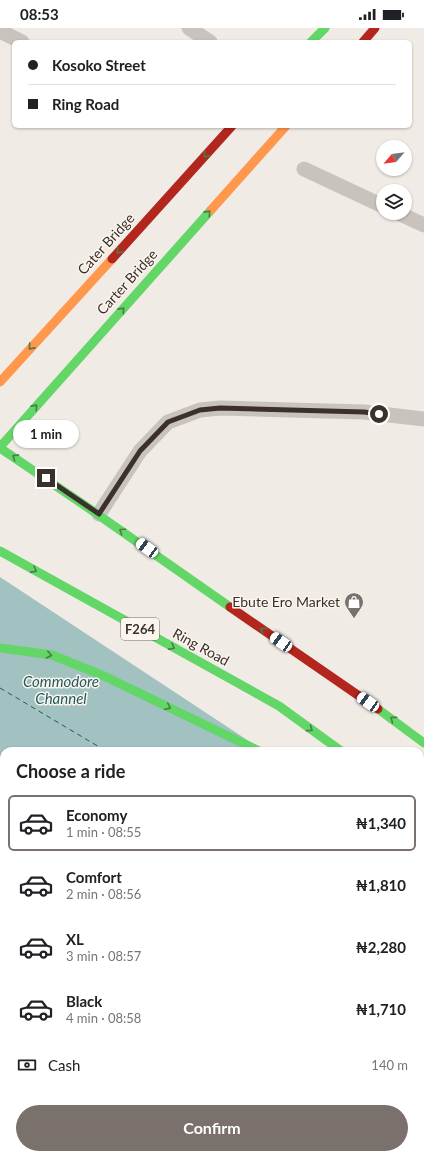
<!DOCTYPE html>
<meta charset="utf-8">
<style>
body{margin:0;font-family:Lato,sans-serif;background:#f6f6f6;color:#202124;height:100vh;display:flex;flex-direction:column;font-size:15px;white-space:nowrap}
*{box-sizing:border-box;margin:0}
p{font-size:13px;color:#757577}
.icon{flex:none;width:22px;height:22px;fill:none;stroke:currentColor;stroke-width:2;stroke-linecap:round;stroke-linejoin:round}
.map{position:relative;flex:1;overflow:hidden}
.sheet{position:absolute;left:0px;top:719px;width:424px;height:412px;display:flex;flex-direction:column;background:#fff;border-radius:12px 12px 0 0;box-shadow:0 1px 3px #0004}
.sheet>*{flex:none}
.top-card{position:absolute;left:12px;top:12px;width:400px;height:88px;border-radius:6px;box-shadow:0 1px 3px #0004;display:grid;align-content:center;height:88px;padding:0 16px;background:#fff}
.needle{width:26px;rotate:242deg}
.buttons{position:absolute;left:376px;top:112px;display:grid;gap:8px}
.buttons a{display:grid;place-items:center;width:36px;height:36px;border-radius:50%;background:#fff;box-shadow:0 1px 3px #0004;font-size:20px}
.end{position:absolute;width:18px;height:18px;margin:-9px;border:5px solid #3b302b;background:#fff;box-shadow:0 0 0 2px #fff}
.from{border-radius:50%}
.bubble{position:absolute;height:28px;border-radius:14px;background:#fff;box-shadow:0 1px 3px #0004;font-size:13px;font-weight:700;line-height:28px;text-align:center}
.car{position:absolute;width:12px;height:24px;margin:-12px -6px;border-radius:5px;box-shadow:0 0 3px 1px #0007;background:linear-gradient(#fff 24%,#345 0 40%,#fff 0 76%,#345 0 86%,#fff 0)}
.top-card b{display:flex;align-items:center;gap:14px;height:38px;font-size:15px}
.top-card b+b{border-top:1px solid #e0e0e0}
.top-card i{width:10px;height:10px;background:#202124}
ul{padding:0;list-style:none}
li{display:flex;align-items:center;gap:12px;height:56px;margin:0 8px 6px;padding:0 8px;border:2px solid transparent;border-radius:6px}
li div{flex:1}
li b{display:block;font-size:15px}
li em{font-style:normal;font-weight:700}
li.on{border-color:#7a716c}
li>.icon{width:36px;height:36px;stroke-width:1.5}
h2{padding:0 16px;font-size:18px;line-height:48px}
.pay{display:flex;align-items:center;gap:10px;height:44px;padding:0 16px;font-size:15px}
.pay p{margin-inline-start:auto}
.primary-button{display:flex;gap:8px;margin-top:auto;padding:8px 16px}
.primary-button a{flex:1;height:46px;border-radius:24px;background:#7a716c;color:#fff;font-size:16px;font-weight:700;line-height:46px;text-align:center}
.status{display:flex;justify-content:space-between;align-items:center;height:28px;padding:0 20px;background:#fff;direction:ltr}
.status svg{height:11px;fill:currentColor}
.map>svg:first-child{display:block}
.water{fill:#a1c2c1}
.lines{fill:none;stroke-linecap:round;stroke-linejoin:round}
.ferry{stroke:#1f5a5e;stroke-width:1;stroke-dasharray:5 4;stroke-linecap:butt}
.street{stroke:#c9c3be;stroke-width:15}
.fast{stroke:#63d668;stroke-width:9}
.slow{stroke:#ff974d;stroke-width:9}
.jam{stroke:#b3261e;stroke-width:9}
.oneway{stroke:#4d7b46}
.route{stroke:#3b302b;stroke-width:5}
.labels{text-anchor:middle;stroke-width:3;stroke-linejoin:round;paint-order:stroke}
.shield{fill:#fbf5ee;stroke:#756b66;stroke-width:1}
.shield-label{font-size:13px;font-weight:bold;fill:#3b302b}
.street-label{font-size:14px;fill:#3b302b;stroke:#fbf5ee}
.poi-label{font-size:14px;fill:#3b302b;stroke:#fbf5ee;text-anchor:end}
.water-label{font-size:15px;font-style:italic;fill:#1f5a5e;stroke:#fbf5ee}
</style>
<div class="status"><b>08:53</b><svg viewBox="0 0 49 12"><path d="M0 12V9h3v3zM5 12V6h3v6zM10 12V3h3v9zM15 12V0h3v12zM26 1h20v11H26zM47 4h2v5h-2z"/></svg></div>
<div class="map">
<svg width="424" height="1131" viewBox="0 0 424 1131">
<rect width="100%" height="100%" fill="#f0ebe5"/>
<!-- water -->
<polygon class="water" points="0,549 264,723 4,723 4,1127 420,1127 420,818 424,821 424,1131 0,1131"/>
<g class="lines">
<!-- ferry -->
<g class="ferry">
<polyline points="0,660 106,723"/>
<polyline points="0,806 4,807"/>
<polyline points="420,910 424,912"/>
<polyline points="420,985 424,986"/>
<polyline points="0,1030 4,1030"/>
<polyline points="0,1054 4,1055"/>
<polyline points="0,1067 4,1067"/>
<polyline points="420,1094 424,1095"/>
<polyline points="420,1112 424,1112"/>
<polyline points="420,1118 424,1119"/>
</g>
<!-- street -->
<g class="street">
<polyline points="189,0 210,14"/>
<polyline points="0,3 22,14"/>
<polyline points="304,141 383,178"/>
<polyline points="398,185 424,197"/>
<polyline points="99,486 140,423 168,394 200,382 220,380 364,384 424,391"/>
</g>
<!-- fast -->
<g class="fast">
<polyline points="311,14 325,0"/>
<polyline points="0,419 211,182"/>
<polyline points="0,420 87,479 230,579"/>
<polyline points="0,523 279,678 341,723"/>
<polyline points="0,620 52,627 104,648 259,723"/>
<polyline points="378,681 424,715"/>
</g>
<!-- slow -->
<g class="slow">
<polyline points="211,182 286,98"/>
<polyline points="0,354 112,231"/>
<polyline points="420,780 424,782"/>
</g>
<!-- jam -->
<g class="jam">
<polyline points="363,14 375,0"/>
<polyline points="112,231 232,98"/>
<polyline points="230,579 378,681"/>
</g>
</g>
<!-- one-way arrows -->
<defs><path id="oneway-chevron" d="M-2-3.5L2.5 0L-2 3.5" fill="none" stroke-width="1.6" stroke-linecap="round" stroke-linejoin="round"/></defs>
<g class="oneway">
<use href="#oneway-chevron" transform="translate(206 127) rotate(132)"/>
<use href="#oneway-chevron" transform="translate(208 185) rotate(-48)"/>
<use href="#oneway-chevron" transform="translate(119 223) rotate(132)"/>
<use href="#oneway-chevron" transform="translate(122 282) rotate(-48)"/>
<use href="#oneway-chevron" transform="translate(31 319) rotate(132)"/>
<use href="#oneway-chevron" transform="translate(35 379) rotate(-48)"/>
<use href="#oneway-chevron" transform="translate(15 429) rotate(-147)"/>
<use href="#oneway-chevron" transform="translate(122 503) rotate(-145)"/>
<use href="#oneway-chevron" transform="translate(34 542) rotate(29)"/>
<use href="#oneway-chevron" transform="translate(263 602) rotate(-145)"/>
<use href="#oneway-chevron" transform="translate(172 619) rotate(29)"/>
<use href="#oneway-chevron" transform="translate(49 627) rotate(13)"/>
<use href="#oneway-chevron" transform="translate(168 679) rotate(26)"/>
<use href="#oneway-chevron" transform="translate(393 691) rotate(-144)"/>
<use href="#oneway-chevron" transform="translate(310 701) rotate(36)"/>
</g>
<g class="lines">
<!-- route -->
<polyline class="route" points="46,450 99,486 140,423 168,394 200,382 220,380 364,384 379,386"/>
</g>
<!-- icons -->
<defs>
<g id="shop-pin" transform="scale(1)"><path d="M0 17L-7.5 6A9.5 9.5 0 1 1 7.5 6Z" fill="#7a716c" stroke="#fbf5ee"/><path d="M-5-2.5h2.3a2.7 3.5 0 0 1 5.4 0H5L5.5 6h-11ZM-1.5-2.5h3a1.5 2.3 0 0 0-3 0Z" fill="#fff"/></g>
</defs>
<g fill-rule="evenodd">
<use href="#shop-pin" x="354" y="574"/>
</g>
<g class="labels">
<!-- shield labels -->
<rect class="shield" x="121" y="590" width="38" height="22" rx="3"/>
<g class="shield-label">
<text x="140" y="606">F264</text>
</g>
<!-- street labels -->
<g class="street-label">
<text transform="translate(106 216) rotate(-48)" y="5">Cater Bridge</text>
<text transform="translate(127 254) rotate(-48)" y="5">Carter Bridge</text>
<text transform="translate(201 619) rotate(29)" y="5">Ring Road</text>
</g>
<!-- poi labels -->
<g class="poi-label">
<text x="340" y="579">Ebute Ero Market</text>
</g>
<!-- water labels -->
<g class="water-label">
<text x="61" y="659">Commodore<tspan x="61" dy="17">Channel</tspan></text>
</g>
</g>
</svg>
<div class="buttons">
<a><svg class="needle" viewBox="-14 -14 28 28"><path d="M0-13l5 13h-10z" fill="#e53935"/><path d="M0 13l5-13h-10z" fill="#757577"/></svg></a>
<a><svg class="icon" aria-label="layers" viewBox="0 0 24 24"><path d="M12 4l9 5-9 5-9-5zM3 14l9 5 9-5"/></svg></a>
</div>
<i class="end from" style="left:379px;top:386px"></i>
<i class="end" style="left:46px;top:450px"></i>
<div class="bubble" style="left:13px;top:392px;width:66px">1 min</div>
<i class="car" style="left:147px;top:520px;rotate:306deg"></i>
<i class="car" style="left:281px;top:614px;rotate:305deg"></i>
<i class="car" style="left:368px;top:674px;rotate:305deg"></i>
<div class="top-card">
<b><i class="from"></i>Kosoko Street</b>
<b><i></i>Ring Road</b>
</div>
<section class="sheet">
<h2>Choose a ride</h2>
<ul>
<li class="on"><svg class="icon" aria-label="car" viewBox="0 0 24 24"><path d="M5 17H2v-5l4-1 3-4h7l3 4 3 1v5h-3M9 17h6M6 11h13"/><circle cx="7" cy="17" r="2"/><circle cx="17" cy="17" r="2"/></svg><div><b>Economy</b><p>1 min · 08:55</p></div><em>₦1,340</em></li>
<li><svg class="icon" aria-label="car" viewBox="0 0 24 24"><path d="M5 17H2v-5l4-1 3-4h7l3 4 3 1v5h-3M9 17h6M6 11h13"/><circle cx="7" cy="17" r="2"/><circle cx="17" cy="17" r="2"/></svg><div><b>Comfort</b><p>2 min · 08:56</p></div><em>₦1,810</em></li>
<li><svg class="icon" aria-label="car" viewBox="0 0 24 24"><path d="M5 17H2v-5l4-1 3-4h7l3 4 3 1v5h-3M9 17h6M6 11h13"/><circle cx="7" cy="17" r="2"/><circle cx="17" cy="17" r="2"/></svg><div><b>XL</b><p>3 min · 08:57</p></div><em>₦2,280</em></li>
<li><svg class="icon" aria-label="car" viewBox="0 0 24 24"><path d="M5 17H2v-5l4-1 3-4h7l3 4 3 1v5h-3M9 17h6M6 11h13"/><circle cx="7" cy="17" r="2"/><circle cx="17" cy="17" r="2"/></svg><div><b>Black</b><p>4 min · 08:58</p></div><em>₦1,710</em></li>
</ul>
<div class="pay"><svg class="icon" aria-label="cash" viewBox="0 0 24 24"><path d="M3 7h18v10H3z"/><circle cx="12" cy="12" r="2"/></svg>Cash<p>140 m</p></div>
<div class="primary-button"><a>Confirm</a></div>
</section>
</div>
